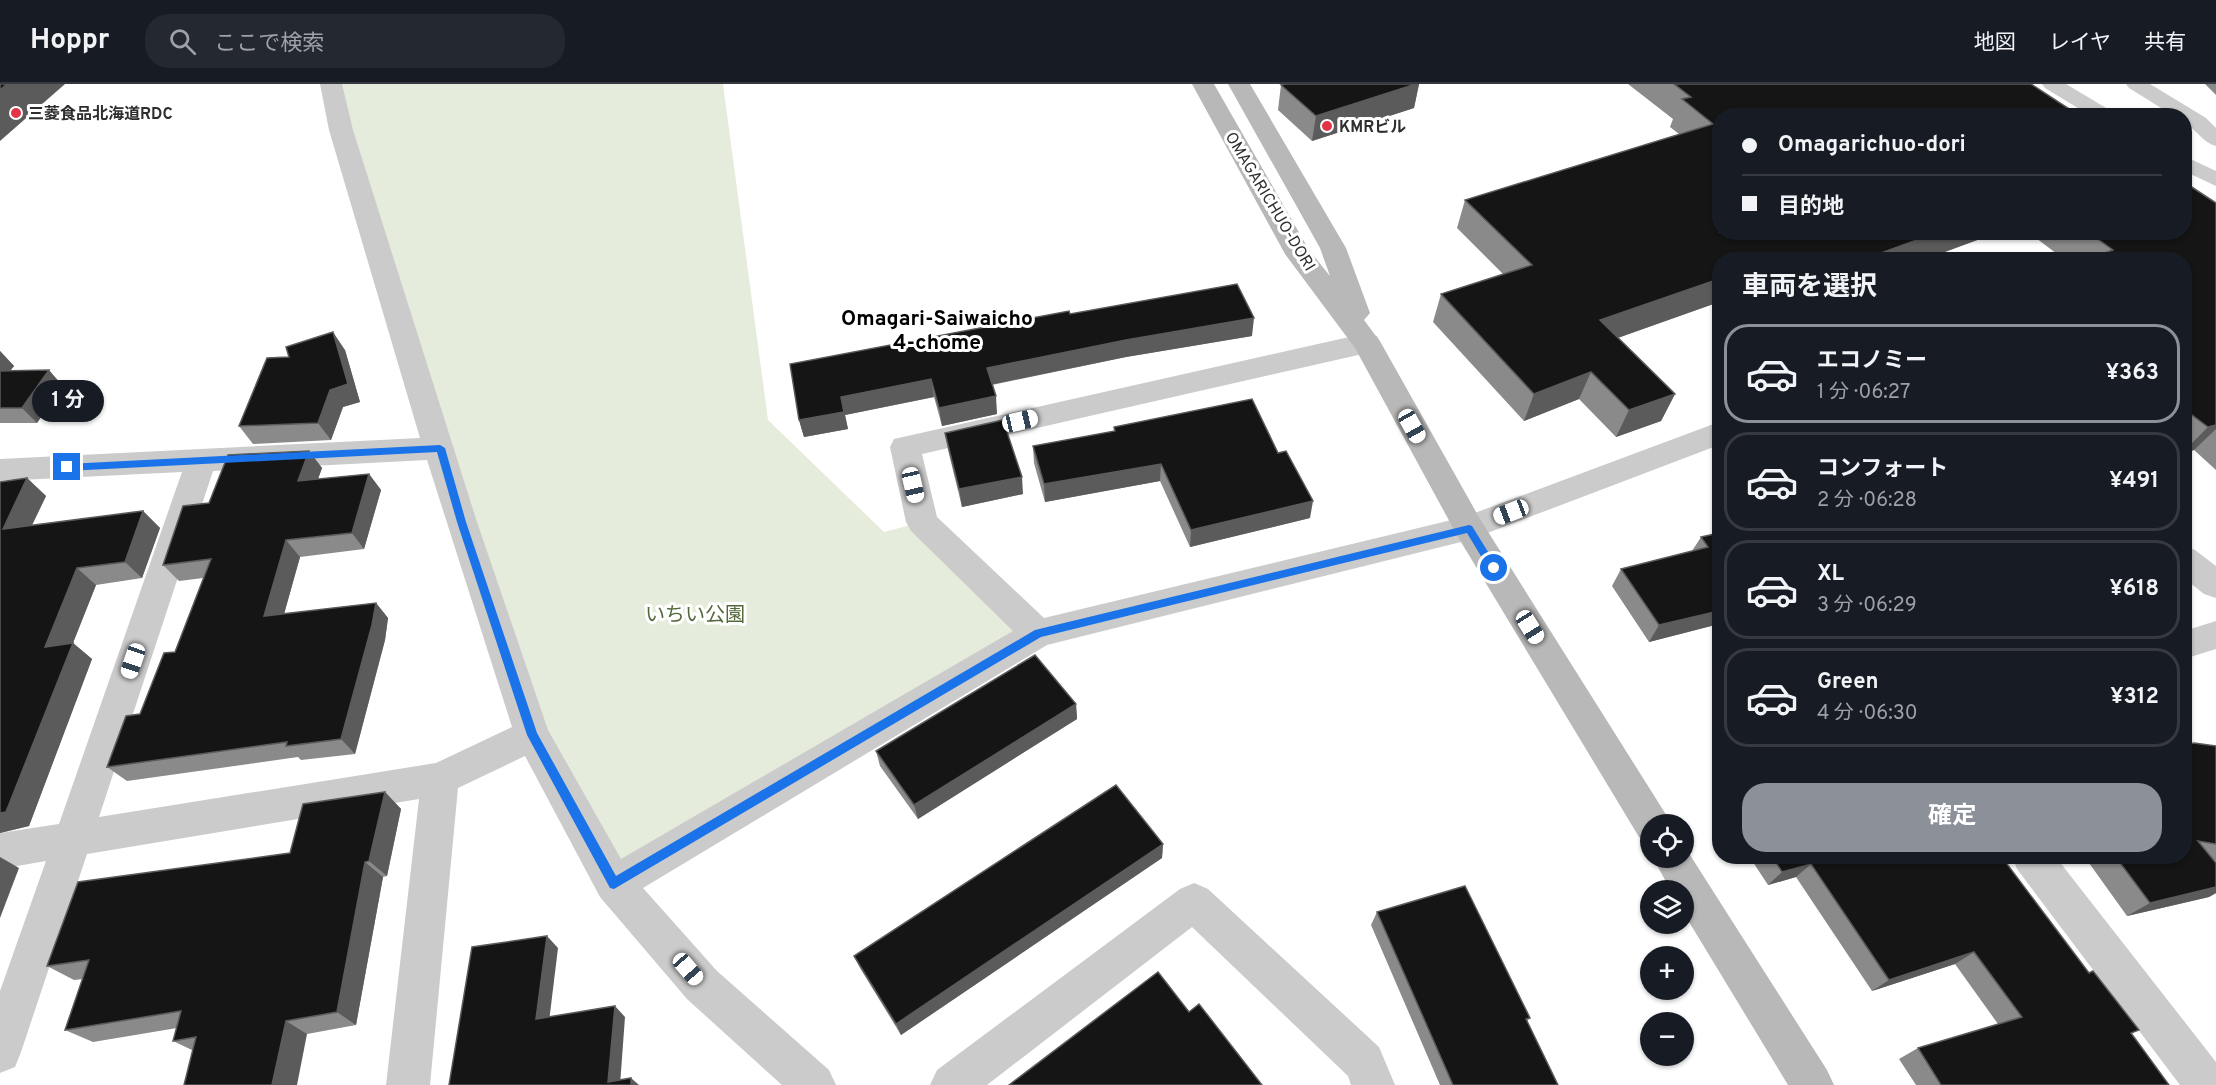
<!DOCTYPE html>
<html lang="ja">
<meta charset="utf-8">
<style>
body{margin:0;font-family:Overpass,"Noto Sans JP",sans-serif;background:#242831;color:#f1f3f6;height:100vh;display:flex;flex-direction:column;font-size:22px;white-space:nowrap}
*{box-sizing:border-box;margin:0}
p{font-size:20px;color:#9ea1a6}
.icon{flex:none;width:33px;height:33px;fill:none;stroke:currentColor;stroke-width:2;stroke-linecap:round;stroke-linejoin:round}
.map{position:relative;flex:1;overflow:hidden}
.drawer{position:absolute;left:1712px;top:168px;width:480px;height:612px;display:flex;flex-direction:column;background:#171b24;border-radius:24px;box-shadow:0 2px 4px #0004}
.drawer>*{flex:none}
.hud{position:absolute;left:1712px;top:24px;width:480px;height:132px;border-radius:24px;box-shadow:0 2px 4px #0004;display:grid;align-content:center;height:132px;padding:0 30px;background:#171b24}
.controls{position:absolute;left:1640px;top:730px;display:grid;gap:12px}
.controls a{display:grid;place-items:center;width:54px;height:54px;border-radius:50%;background:#171b24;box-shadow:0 2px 4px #0004;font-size:30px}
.end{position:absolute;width:27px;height:27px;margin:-14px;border:8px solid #1a73e8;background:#fff;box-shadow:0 0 0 3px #fff}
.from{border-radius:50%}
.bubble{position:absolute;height:42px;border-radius:21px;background:#171b24;box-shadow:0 2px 4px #0004;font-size:20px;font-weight:700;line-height:42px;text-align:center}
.car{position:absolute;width:18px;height:36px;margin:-18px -9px;border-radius:8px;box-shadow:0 0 4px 2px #0007;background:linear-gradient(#fff 24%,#345 0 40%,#fff 0 76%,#345 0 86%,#fff 0)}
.hud b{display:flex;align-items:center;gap:21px;height:57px;font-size:22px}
.hud b+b{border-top:2px solid #363941}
.hud i{width:15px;height:15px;background:#f1f3f6}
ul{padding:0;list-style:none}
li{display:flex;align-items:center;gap:18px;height:99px;margin:0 12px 9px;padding:0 18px;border:3px solid #363941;border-radius:24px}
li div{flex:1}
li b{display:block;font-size:22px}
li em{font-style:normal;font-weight:700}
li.on{border-color:#8c9099}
li>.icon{width:54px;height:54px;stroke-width:1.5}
h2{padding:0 30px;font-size:27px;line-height:72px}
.cta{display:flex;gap:12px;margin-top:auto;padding:12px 30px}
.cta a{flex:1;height:69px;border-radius:24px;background:#8c9099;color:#fff;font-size:24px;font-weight:700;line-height:69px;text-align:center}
header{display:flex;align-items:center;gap:36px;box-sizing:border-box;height:84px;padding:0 30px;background:#171b24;border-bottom:2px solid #363941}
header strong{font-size:28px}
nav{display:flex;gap:33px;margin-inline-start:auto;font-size:21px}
.search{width:420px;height:54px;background:#242831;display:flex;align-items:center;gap:15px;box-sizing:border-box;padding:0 21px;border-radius:24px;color:#9ea1a6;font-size:22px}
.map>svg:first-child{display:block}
.green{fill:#e5ecdc}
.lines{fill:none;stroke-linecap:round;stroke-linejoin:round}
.service{fill:#cbcbcb;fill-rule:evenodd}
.minor{fill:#cbcbcb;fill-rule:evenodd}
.secondary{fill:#b8b8b8;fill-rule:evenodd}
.wall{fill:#8a8a8a}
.shaded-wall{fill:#5b5b5b}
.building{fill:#151515;stroke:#5b5b5b;stroke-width:1.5}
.route{fill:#1a73e8}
.poi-dot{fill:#e33347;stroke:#fff;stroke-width:2}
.labels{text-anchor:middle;stroke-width:6;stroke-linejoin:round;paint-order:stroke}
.far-poi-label{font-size:16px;font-weight:bold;fill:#2e2e2e;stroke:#fff;text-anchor:start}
.far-street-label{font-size:16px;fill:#2e2e2e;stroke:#fff}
.park-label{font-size:20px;fill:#53693c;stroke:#fff}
.neighbourhood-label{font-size:21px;font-weight:bold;fill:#000;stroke:#fff}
</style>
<header>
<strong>Hoppr</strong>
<div class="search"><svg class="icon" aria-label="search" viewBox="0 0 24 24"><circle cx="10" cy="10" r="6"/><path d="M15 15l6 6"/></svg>ここで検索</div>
<nav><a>地図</a><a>レイヤ</a><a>共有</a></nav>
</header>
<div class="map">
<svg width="2216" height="1001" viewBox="0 0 2216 1001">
<rect width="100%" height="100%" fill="#fff"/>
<!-- green -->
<polygon class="green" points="331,0 723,0 768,336 884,448 922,438 1038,549 614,800 532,651"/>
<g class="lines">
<!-- service -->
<g class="service">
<polygon points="2042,0 2066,0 2113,28 2116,32 2091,32 2045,4"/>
<path d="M 2126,0 L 2150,0 L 2206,34 L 2216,44 L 2216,62 C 2203,59 2196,45 2184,38 L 2184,32 L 2174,32 L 2129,4 Z"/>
<polygon points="2184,72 2216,87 2216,102 2184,87"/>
</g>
<!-- minor -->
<g class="minor">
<path d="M 320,0 L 342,0 L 353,46 L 477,438 L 548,646 L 621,775 L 1013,547 L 911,447 L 906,438 L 890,363 L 894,355 L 1367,249 L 1377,252 L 1381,259 L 1377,266 L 1367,269 L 922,370 L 937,433 L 1044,534 L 1464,433 L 1719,338 L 1719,361 L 1469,456 L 1047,561 L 643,804 L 717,887 L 829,986 L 836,1001 L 782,1001 L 687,915 L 600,813 L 525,672 L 458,704 L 430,1001 L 386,1001 L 419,715 L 87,770 L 21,968 L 15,983 L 0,989 L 0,907 L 46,777 L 0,785 L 0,749 L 59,740 L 182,388 L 0,397 L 0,375 L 420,354 L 329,46 ZM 427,376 L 512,643 L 436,679 L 99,733 L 213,387 Z"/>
<polygon points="2184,462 2195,466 2216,482 2216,514 2204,510 2184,494"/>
<polygon points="2216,537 2216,565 2184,575 2184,547"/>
<polygon points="2012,772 2055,772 2216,978 2216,1001 2180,1001 2017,785"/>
<polygon points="1194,799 1208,805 1379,963 1395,1001 1351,1001 1348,992 1192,843 987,1001 930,1001 937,986 1180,805"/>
</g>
<!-- secondary -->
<g class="secondary">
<polygon points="1192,0 1214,0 1309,166 1330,192 1320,164 1228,0 1250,0 1346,164 1370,229 1364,236 1381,259 1480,435 1665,729 1671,741 1650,741 1650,758 1639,753 1458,453 1355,264 1285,170"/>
<polygon points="1683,760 1827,986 1834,1001 1788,1001 1683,828 1683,807 1671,807 1653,774 1683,774"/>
</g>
</g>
<!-- wall -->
<g class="wall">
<polygon points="1285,0 1419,0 1414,24 1312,57 1278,26 1281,1"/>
<polygon points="1628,0 2031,0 1719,148 1999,148 1923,176 1719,176 1719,218 1618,254 1675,310 1661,337 1616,353 1579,315 1524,337 1433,238 1441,210 1503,190 1457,144 1465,116 1679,50 1670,43 1673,35"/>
<polygon points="2205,0 2216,0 2216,11"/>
<polygon points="2216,119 2216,386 2194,366 2184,369 2184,176 2065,176 2028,148 2184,148"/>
<polygon points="1070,230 1252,252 1126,273 992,301 997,330 942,342 934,313 845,331 848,345 804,353 799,336"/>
<polygon points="345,266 360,318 343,323 331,356 253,360 239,342 289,273"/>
<polygon points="0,267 14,282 10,287 62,301 37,339 0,339"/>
<polygon points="1114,343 1310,434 1190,463 1160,397 1045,418 1034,379 1033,362 1114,347"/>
<polygon points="945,349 1023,410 962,423 948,366"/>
<polygon points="309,367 322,384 318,395 369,390 381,406 364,465 300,473 284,530 376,519 388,534 385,556 355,670 301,676 298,673 127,697 107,683 140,630 175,568 203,494 179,497 163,481 209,419"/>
<polygon points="27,394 46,412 32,441 143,427 160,444 142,494 96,501 73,559 92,575 29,742 0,749 0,398"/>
<polygon points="1719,449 1719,540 1649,558 1612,502 1621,485 1692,467 1701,453"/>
<polygon points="1076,620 1077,635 918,735 880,682 876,667"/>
<polygon points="2216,662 2216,777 2214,776 2216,779 2216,809 2209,813 2127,832 2084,772 2184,772"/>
<polygon points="385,708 401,725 387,792 383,793 356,941 307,950 192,966 173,957 177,944 93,958 65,946 83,895 74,896 47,882 290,769"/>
<polygon points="1163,760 1162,774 901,951 860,884 854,872"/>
<polygon points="1749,772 2001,772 2169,1001 1916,1001 1899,975 1918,964 1998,940 1955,880 1872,907 1796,793 1768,801"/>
<polygon points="1377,828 1530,934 1527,937 1558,1001 1440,1001 1371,841"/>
</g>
<!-- shaded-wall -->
<g class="shaded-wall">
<polygon points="7,0 65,0 0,57 0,6"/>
<polygon points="1416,0 1419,0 1414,24 1312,57 1316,32"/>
<polygon points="1939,148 1999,148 1923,176 1862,176"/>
<polygon points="1719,195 1719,218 1589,264 1600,236"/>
<polygon points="1254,234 1252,252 1126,273 989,301 987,284 1126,256"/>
<polygon points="333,248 345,266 360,318 343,323 331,356 318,339"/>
<polygon points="0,267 14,282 0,300"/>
<polygon points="49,286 62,301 37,339 22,324"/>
<polygon points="1591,288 1579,315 1524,337 1534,310"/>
<polygon points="931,295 934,313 845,331 848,345 804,353 799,336 841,313"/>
<polygon points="1675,310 1661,337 1616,353 1629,326"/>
<polygon points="996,312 997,330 942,342 939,324"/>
<polygon points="2216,341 2216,345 2194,366 2184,369 2184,367 2208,343"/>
<polygon points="309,367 322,384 311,414 298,397"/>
<polygon points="1161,380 1160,397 1045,418 1044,400"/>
<polygon points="369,390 381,406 364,465 352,449"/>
<polygon points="1022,393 1023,410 962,423 959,405"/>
<polygon points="27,394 46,412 22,462 3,445"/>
<polygon points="1313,417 1310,434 1190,463 1191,446"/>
<polygon points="143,427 160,444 142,494 125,478"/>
<polygon points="286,456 300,473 279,548 264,532"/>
<polygon points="77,484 96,501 65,579 45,563"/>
<polygon points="376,519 388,534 385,556 355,670 341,655"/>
<polygon points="1719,527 1719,540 1649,558 1659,541"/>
<polygon points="73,559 92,575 29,742 0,749 0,729"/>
<polygon points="1076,620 1077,635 918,735 914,721"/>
<polygon points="385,708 401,725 387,792 369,777"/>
<polygon points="1163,760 1162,774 901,951 896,940"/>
<polygon points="0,773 19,784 0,834"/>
<polygon points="365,778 383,793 356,941 337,928"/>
<polygon points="1811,780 1796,793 1768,801 1782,788"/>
<polygon points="2216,803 2216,809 2209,813 2127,832 2150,819"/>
<polygon points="547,852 558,864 548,946 536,935"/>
<polygon points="1974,868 1955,880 1872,907 1889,896"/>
<polygon points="615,922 625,933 620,1001 608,998"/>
<polygon points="286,937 307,950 297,1001 272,1001"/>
<polygon points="631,994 639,1001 631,1001"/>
</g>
<!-- building -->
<g class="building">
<polygon points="0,0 7,0 0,6"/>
<polygon points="1285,0 1416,0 1316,32 1281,1"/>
<polygon points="1674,0 2031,0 2080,32 1719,32 1719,148 1939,148 1862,176 1719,176 1719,195 1600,236 1675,310 1629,326 1591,288 1534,310 1441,210 1532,181 1465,116 1713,40 1682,15 1691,13"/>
<polygon points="2184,98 2216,119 2216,341 2208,343 2184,325 2184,176 2085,176 2113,166 2088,148 2184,148"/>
<polygon points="1237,200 1254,234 1126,256 987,284 996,312 939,324 931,295 841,313 844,328 799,336 790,280 1069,227 1070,230"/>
<polygon points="333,248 348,300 330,306 318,339 239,342 267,274 289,273 286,263"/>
<polygon points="49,286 22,324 0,324 0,287"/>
<polygon points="1252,315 1278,369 1286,367 1313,417 1191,446 1161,380 1044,400 1033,362 1115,347 1114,343"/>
<polygon points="1003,336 1022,393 959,405 945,349"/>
<polygon points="309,367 298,397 369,390 352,449 286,456 264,532 376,519 372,541 341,655 286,662 287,658 107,683 126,632 140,630 164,569 175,568 211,475 163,481 183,422 209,419 228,371"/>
<polygon points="27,394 3,445 143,427 125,478 77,484 45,563 73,559 6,728 0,729 0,398"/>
<polygon points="1719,449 1719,527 1659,541 1621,485 1708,463 1701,453"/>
<polygon points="1035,571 1076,620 914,721 876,667"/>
<polygon points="2194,659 2216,662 2216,760 2198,757 2216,779 2216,803 2150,819 2115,772 2184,772 2184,661"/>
<polygon points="1116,701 1163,760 896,940 854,872"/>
<polygon points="385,708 369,777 365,778 337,928 286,937 272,1001 184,1001 196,953 173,957 181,927 65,946 89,876 47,882 78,798 290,769 303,720"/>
<polygon points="1772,772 2001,772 2089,889 2093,887 2139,946 2131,949 2169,1001 1941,1001 1918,964 2022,933 1974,868 1889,896 1811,780 1782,788"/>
<polygon points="1465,802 1530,934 1526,935 1558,1001 1453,1001 1377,828"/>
<polygon points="547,852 536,935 615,922 608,998 631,994 631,1001 449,1001 472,863"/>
<polygon points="1158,888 1189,928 1199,920 1262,1001 1009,1001"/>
</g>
<!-- route -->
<polygon class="route" points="440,361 445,364 466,438 537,649 616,792 1035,546 1469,441 1472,442 1498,484 1494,488 1490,487 1467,449 1041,553 614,805 610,804 527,651 457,438 437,368 67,387 62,383 67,380"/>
<!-- markers -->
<g class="poi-dot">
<circle cx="16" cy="29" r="6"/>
<circle cx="1327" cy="42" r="6"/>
</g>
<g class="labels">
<!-- far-poi labels -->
<g class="far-poi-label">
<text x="28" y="35">三菱食品北海道RDC</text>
<text x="1339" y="48">KMRビル</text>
</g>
<!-- far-street labels -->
<g class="far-street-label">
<text transform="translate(1271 117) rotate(59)" y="6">OMAGARICHUO-DORI</text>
</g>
<!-- park labels -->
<g class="park-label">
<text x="695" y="537">いちい公園</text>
</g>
<!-- neighbourhood labels -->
<g class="neighbourhood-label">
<text x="937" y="241">Omagari-Saiwaicho<tspan x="937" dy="24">4-chome</tspan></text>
</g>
</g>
</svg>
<div class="controls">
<a><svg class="icon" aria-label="locate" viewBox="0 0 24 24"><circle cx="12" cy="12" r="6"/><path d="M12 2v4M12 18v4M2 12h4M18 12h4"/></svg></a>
<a><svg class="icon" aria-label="layers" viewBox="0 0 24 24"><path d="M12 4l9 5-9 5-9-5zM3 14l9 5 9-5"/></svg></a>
<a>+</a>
<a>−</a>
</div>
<i class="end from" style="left:1494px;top:484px"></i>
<i class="end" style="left:67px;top:383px"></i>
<div class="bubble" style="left:32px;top:296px;width:72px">1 分</div>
<i class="car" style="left:1020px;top:337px;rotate:77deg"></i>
<i class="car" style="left:1412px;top:342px;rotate:151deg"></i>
<i class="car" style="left:913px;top:401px;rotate:167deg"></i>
<i class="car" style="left:1511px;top:428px;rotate:249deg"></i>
<i class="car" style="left:1530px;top:543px;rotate:148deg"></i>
<i class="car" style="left:133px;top:577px;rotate:199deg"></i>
<i class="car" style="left:688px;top:885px;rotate:139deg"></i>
<div class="hud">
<b><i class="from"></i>Omagarichuo-dori</b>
<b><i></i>目的地</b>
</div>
<section class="drawer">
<h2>車両を選択</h2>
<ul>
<li class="on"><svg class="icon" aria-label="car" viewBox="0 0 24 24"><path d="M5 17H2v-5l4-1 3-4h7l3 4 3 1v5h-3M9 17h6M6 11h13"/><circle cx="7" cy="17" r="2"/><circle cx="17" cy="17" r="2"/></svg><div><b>エコノミー</b><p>1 分 · 06:27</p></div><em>¥363</em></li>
<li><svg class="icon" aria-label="car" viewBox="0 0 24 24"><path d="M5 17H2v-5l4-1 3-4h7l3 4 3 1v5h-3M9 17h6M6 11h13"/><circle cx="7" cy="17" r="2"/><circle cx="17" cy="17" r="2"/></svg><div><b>コンフォート</b><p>2 分 · 06:28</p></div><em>¥491</em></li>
<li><svg class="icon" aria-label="car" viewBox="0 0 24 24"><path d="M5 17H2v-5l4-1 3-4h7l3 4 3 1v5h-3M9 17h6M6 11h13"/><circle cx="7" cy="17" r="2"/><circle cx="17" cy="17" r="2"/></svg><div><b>XL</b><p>3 分 · 06:29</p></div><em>¥618</em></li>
<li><svg class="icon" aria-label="car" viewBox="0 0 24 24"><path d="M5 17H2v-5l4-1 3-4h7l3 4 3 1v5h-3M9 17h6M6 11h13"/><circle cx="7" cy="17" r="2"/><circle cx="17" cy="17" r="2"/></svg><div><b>Green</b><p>4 分 · 06:30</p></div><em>¥312</em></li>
</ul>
<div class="cta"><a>確定</a></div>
</section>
</div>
